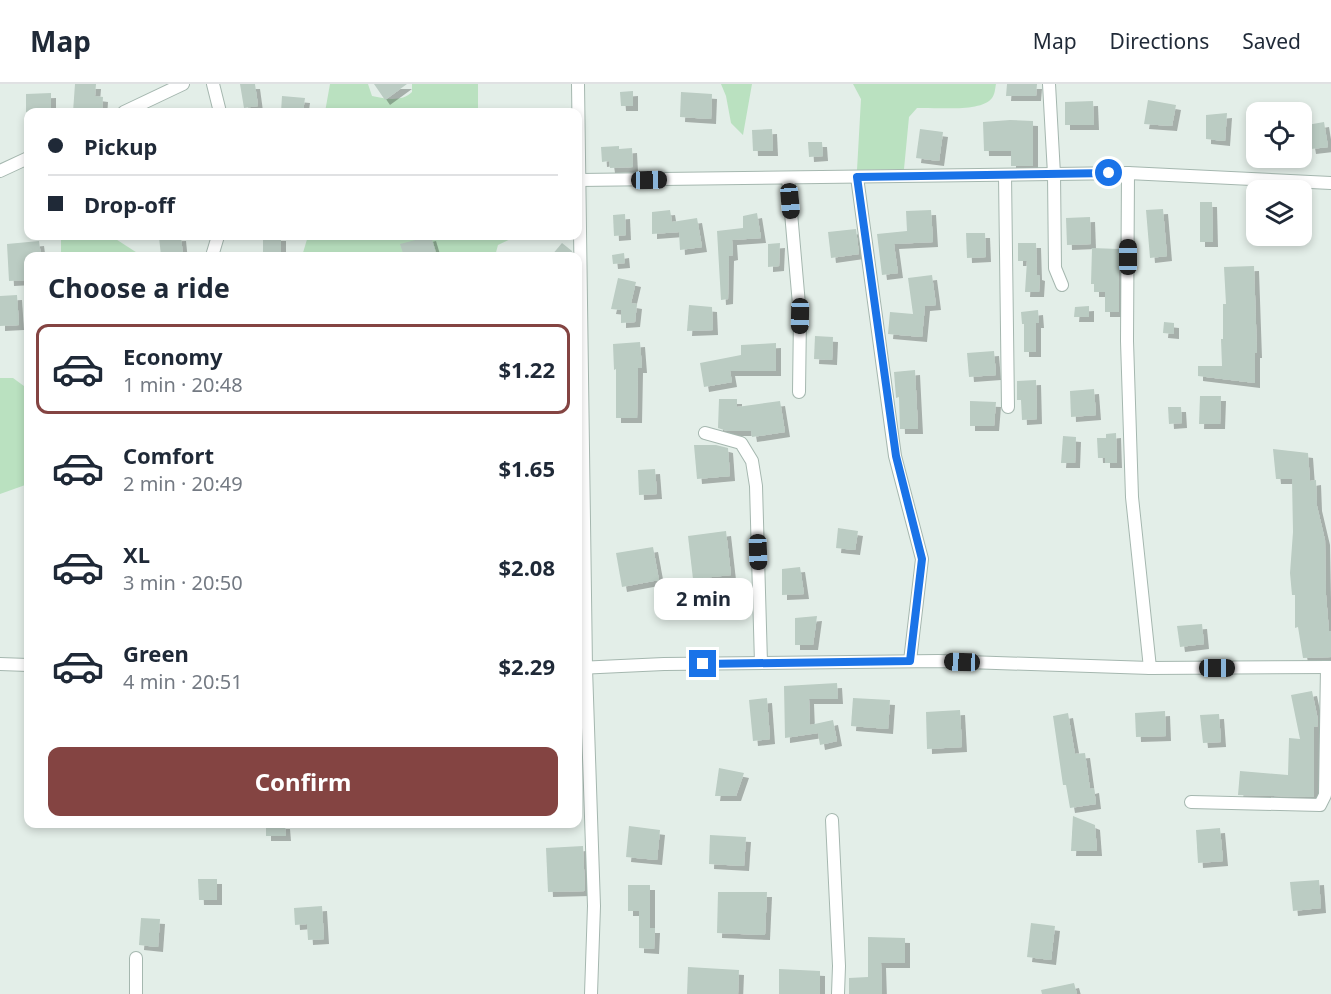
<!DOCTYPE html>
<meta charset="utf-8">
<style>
body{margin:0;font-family:"Noto Sans",sans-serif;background:#f2f2f3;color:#1f2937;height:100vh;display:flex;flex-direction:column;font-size:22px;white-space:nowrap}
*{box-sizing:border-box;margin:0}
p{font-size:20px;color:#747a83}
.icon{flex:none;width:33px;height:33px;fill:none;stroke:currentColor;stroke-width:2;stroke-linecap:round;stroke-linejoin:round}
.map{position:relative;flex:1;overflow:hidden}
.side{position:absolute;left:24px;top:168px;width:558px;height:576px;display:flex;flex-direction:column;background:#fff;border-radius:12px;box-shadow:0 3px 9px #0003}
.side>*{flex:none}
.top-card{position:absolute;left:24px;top:24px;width:558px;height:132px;border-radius:12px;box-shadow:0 3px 9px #0003;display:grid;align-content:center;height:132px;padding:0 24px;background:#fff}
.buttons{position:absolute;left:1246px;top:18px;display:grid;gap:12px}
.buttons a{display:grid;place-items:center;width:66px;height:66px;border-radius:12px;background:#fff;box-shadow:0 3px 9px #0003;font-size:30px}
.end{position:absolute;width:27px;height:27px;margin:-14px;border:8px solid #1a73e8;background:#fff;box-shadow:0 0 0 3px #fff}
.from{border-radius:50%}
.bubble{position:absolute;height:42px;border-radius:12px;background:#fff;box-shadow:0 3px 9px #0003;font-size:20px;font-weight:700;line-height:42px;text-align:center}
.car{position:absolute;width:18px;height:36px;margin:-18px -9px;border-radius:8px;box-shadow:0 0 4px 2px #0007;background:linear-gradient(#222 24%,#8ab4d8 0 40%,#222 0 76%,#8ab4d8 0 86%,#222 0)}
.top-card b{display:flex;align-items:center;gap:21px;height:57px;font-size:22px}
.top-card b+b{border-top:2px solid #e0e1e3}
.top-card i{width:15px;height:15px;background:#1f2937}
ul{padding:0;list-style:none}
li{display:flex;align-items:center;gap:18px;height:90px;margin:0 12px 9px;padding:0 12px;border:3px solid transparent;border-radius:12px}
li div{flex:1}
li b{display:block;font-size:22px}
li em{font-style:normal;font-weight:700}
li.on{border-color:#844442}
li>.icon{width:54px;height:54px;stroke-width:1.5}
h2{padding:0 24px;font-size:27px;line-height:72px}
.primary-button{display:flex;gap:12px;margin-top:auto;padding:12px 24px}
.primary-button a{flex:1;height:69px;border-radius:12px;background:#844442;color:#fff;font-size:24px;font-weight:700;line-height:69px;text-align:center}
header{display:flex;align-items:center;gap:36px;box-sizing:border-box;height:84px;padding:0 30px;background:#fff;border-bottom:2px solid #e0e1e3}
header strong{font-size:28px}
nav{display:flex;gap:33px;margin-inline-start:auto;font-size:21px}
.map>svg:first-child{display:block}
.green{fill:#bae1c0}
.building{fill:#bbccc3;filter:url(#shadow)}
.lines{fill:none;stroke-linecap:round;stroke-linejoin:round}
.minor-casing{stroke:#a5b7af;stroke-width:14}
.minor{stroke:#fff;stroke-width:12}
.route{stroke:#1a73e8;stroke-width:8}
</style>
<header>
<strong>Map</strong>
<nav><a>Map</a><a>Directions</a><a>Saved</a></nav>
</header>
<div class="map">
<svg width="1331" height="910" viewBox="0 0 1331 910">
<defs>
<filter id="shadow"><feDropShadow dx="5" dy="5" stdDeviation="0" flood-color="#0004"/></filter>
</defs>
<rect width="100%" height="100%" fill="#e3eee8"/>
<!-- green -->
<g class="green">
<path d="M 330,0 L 368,0 L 372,12 C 386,15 402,18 412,8 L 412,0 L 478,0 L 478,28 L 325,28 Z"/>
<polygon points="721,0 752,0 743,51 731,39 726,12"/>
<path d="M 853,0 L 996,0 C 995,5 995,10 992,14 C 981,29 935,23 917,24 L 909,33 L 904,85 L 857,86 L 861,15 Z"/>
<polygon points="61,152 111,152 142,172 61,172"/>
<polygon points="308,152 517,152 498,161 495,172 302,172"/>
<polygon points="0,294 13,294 28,305 28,400 0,410"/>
</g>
<!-- building -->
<g class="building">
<polygon points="75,0 96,0 95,12 103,13 102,28 73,28"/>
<polygon points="240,0 255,0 258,22 244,24"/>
<polygon points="374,0 407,0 385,16"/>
<polygon points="1007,0 1037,0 1036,12 1006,12"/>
<polygon points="633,7 633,22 621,22 620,8"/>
<polygon points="681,8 712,10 711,35 680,33"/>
<polygon points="51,9 51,28 26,28 26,10"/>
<polygon points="282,12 305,14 303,28 281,28"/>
<polygon points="1148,16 1176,21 1172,42 1144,40"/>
<polygon points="1093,17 1094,41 1065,41 1065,18"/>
<polygon points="1227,29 1225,57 1206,55 1206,31"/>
<polygon points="1010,36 1033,37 1033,82 1011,82 1011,67 984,67 983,38"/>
<polygon points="1324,38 1328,63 1311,65 1307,41"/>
<polygon points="772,45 773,67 753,67 752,46"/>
<polygon points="920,45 943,48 939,77 916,74"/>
<polygon points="808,58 822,58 823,72 809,73"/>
<polygon points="619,62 619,65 632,64 633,83 610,84 609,77 602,78 601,63"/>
<polygon points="1200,118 1212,118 1213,158 1200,158"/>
<polygon points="1163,125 1167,172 1150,174 1146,126"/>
<polygon points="670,126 672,138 697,134 702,163 680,166 679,148 652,150 652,128"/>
<polygon points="931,126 933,158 894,160 898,189 882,191 877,150 907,147 906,127"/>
<polygon points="757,129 761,154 732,156 733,171 729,172 728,215 721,216 717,147 743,144 743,132"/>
<polygon points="625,130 626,151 614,152 613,131"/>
<polygon points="1090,133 1091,160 1067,161 1066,134"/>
<polygon points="856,145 859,170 831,174 828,148"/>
<polygon points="966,149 985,149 986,173 967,174"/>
<polygon points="181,152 183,172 161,172 159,153"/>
<rect x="263" y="152" width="18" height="16"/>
<polygon points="431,152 437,172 404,172 400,160"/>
<polygon points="39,157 41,172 28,172 28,196 9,197 7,160"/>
<polygon points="562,159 572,167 572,172 551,172"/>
<polygon points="780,159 779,182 768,183 768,160"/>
<polygon points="1018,159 1036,159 1037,191 1040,192 1039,208 1025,208 1027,177 1018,177"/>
<polygon points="1092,164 1119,165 1119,228 1105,228 1105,208 1094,208 1094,200 1091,200"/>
<polygon points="624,169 625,179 613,180 612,171"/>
<polygon points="1254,182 1257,269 1255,269 1255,299 1198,292 1198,282 1222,282 1221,255 1223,255 1223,220 1226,220 1224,183"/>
<polygon points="932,191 936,221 925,222 922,253 888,250 890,228 913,230 908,194"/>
<polygon points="618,194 636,198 631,219 637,220 635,238 621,239 621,226 611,225"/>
<polygon points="17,211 19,241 0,242 0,212"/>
<polygon points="689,221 712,223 713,246 687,247"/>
<polygon points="1089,222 1089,233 1074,233 1075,223"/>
<polygon points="1038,226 1039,239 1036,239 1036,268 1024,268 1024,240 1022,240 1021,228"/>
<polygon points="1164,238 1174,239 1174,250 1163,249"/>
<polygon points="815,252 833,253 832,276 814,275"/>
<polygon points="640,258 642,284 638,284 637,334 616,334 616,285 614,286 613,260"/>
<polygon points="776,259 776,287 730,287 732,298 704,303 700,279 741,271 741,261"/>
<polygon points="994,267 996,291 969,293 967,269"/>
<polygon points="915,286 918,345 900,345 899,313 896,314 894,288"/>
<polygon points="1036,296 1037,335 1022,336 1021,316 1017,316 1017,297"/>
<polygon points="1094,305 1096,331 1071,333 1070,307"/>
<polygon points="1200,312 1221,312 1220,340 1199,340"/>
<polygon points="719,315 737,315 737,323 780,317 785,348 752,353 751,347 727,347 718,344"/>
<polygon points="970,317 996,318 994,342 970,342"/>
<polygon points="1168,323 1181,323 1182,339 1169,340"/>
<polygon points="1116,349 1117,379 1105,379 1105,374 1098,374 1097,354 1106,354 1106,350"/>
<polygon points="1063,352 1076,353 1075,379 1061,379"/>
<polygon points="694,361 716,361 728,364 730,392 697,395"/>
<polygon points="1273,365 1308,369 1310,397 1316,396 1317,422 1325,456 1326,511 1329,547 1331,547 1331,573 1303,574 1298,543 1295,544 1295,511 1292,511 1290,489 1293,448 1292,395 1276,395"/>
<polygon points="655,385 657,410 639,411 638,386"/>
<polygon points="838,444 858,447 855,466 836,464"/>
<polygon points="726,447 731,491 693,495 688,452"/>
<polygon points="653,463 659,496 622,503 616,469"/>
<polygon points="800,483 804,510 782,511 782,485"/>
<polygon points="817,532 813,561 795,561 795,534"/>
<polygon points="1202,540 1204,560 1180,563 1177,542"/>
<polygon points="837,599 838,615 809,615 810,641 833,636 837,657 820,661 818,649 785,654 784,602"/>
<polygon points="1312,607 1318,636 1318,642 1314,643 1314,713 1238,711 1240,687 1288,691 1289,654 1300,655 1291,611"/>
<polygon points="767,614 770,655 753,657 749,616"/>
<polygon points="853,614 890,616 888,645 851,642"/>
<polygon points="960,626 962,663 927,665 926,628"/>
<polygon points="1165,627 1166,652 1136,653 1135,629"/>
<polygon points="1068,629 1075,670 1085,669 1090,705 1094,704 1096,720 1070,724 1066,701 1063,701 1053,632"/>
<polygon points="1219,630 1221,658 1203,659 1200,631"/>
<polygon points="719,684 744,689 736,712 715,712"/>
<polygon points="1073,732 1095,741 1097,767 1071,767"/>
<polygon points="266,740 285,740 286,752 266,752"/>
<polygon points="629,742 660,746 657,776 626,773"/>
<polygon points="1220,744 1223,777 1198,779 1196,746"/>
<polygon points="710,751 746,753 744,782 709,780"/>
<polygon points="583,762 585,807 548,808 546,764"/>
<polygon points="198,795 217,795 217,816 199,816"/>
<polygon points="1319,796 1321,824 1293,827 1290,798"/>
<polygon points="628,801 650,801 650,844 655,844 654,865 639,864 639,827 628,827"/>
<polygon points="718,808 767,808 765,851 717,849"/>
<polygon points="322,822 324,855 308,856 307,840 295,841 294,824"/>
<polygon points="141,834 160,835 158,863 139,861"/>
<polygon points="1031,839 1055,842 1051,876 1027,873"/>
<polygon points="868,853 905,854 905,879 881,879 882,910 849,910 849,894 868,893"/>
<polygon points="688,883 739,886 738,910 687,910"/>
<polygon points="779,885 820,887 820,910 779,910"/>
<polygon points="1074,899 1077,910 1042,910 1041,906"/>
</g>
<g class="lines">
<!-- minor casing -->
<g class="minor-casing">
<g id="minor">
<polyline points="213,0 220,28"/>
<polyline points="578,0 586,584 594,822 591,910"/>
<polyline points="1049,0 1054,90 1055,184 1062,201"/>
<polyline points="124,28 183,0"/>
<polyline points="0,87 28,74"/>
<polyline points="1128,89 1127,257 1132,413 1150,584"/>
<polyline points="1005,91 1008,323"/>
<polyline points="857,93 895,372 922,475 910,577"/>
<polyline points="788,94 800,232 799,308"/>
<polyline points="579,96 1128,89 1331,99"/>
<polyline points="212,172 218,152"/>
<polyline points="705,349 741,359 752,377 756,402 761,579"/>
<polyline points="0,580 28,581"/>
<polyline points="578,584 664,580 938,577 1150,584 1331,583"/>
<polyline points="1191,718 1320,721 1325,711 1327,583"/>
<polyline points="832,736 839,882 838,910"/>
<polyline points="136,874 136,910"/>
</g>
</g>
<!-- minor -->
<use href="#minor" class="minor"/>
</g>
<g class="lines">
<!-- route -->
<polyline class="route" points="703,580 910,577 922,475 896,372 857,93 1109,89"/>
</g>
</svg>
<div class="buttons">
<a><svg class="icon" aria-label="locate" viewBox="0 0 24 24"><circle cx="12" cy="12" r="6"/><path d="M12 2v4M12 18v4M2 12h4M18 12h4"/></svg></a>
<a><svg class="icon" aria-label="layers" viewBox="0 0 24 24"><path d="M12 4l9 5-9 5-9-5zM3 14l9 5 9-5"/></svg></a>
</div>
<i class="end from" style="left:1109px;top:89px"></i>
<i class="end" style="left:703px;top:580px"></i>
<div class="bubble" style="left:654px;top:494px;width:99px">2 min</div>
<i class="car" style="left:649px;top:96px;rotate:89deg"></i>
<i class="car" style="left:790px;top:117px;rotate:175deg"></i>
<i class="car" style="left:1128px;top:173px;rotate:0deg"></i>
<i class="car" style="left:800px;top:232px;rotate:181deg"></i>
<i class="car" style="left:758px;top:468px;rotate:178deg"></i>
<i class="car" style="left:962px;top:578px;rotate:272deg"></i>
<i class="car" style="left:1217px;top:584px;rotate:90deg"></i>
<div class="top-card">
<b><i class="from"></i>Pickup</b>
<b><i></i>Drop-off</b>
</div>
<section class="side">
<h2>Choose a ride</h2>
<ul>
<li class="on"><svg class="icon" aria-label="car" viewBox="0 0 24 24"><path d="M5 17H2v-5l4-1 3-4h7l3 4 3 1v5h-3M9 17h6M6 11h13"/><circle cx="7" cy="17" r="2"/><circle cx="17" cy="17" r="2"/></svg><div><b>Economy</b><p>1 min · 20:48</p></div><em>$1.22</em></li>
<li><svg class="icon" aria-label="car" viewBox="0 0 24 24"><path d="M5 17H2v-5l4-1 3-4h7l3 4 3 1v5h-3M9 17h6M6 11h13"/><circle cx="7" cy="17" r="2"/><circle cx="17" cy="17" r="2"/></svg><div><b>Comfort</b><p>2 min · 20:49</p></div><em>$1.65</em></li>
<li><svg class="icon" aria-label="car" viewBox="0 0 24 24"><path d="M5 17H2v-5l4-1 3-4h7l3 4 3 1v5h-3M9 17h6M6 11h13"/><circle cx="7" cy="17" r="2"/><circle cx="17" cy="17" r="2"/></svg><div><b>XL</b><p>3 min · 20:50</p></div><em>$2.08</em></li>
<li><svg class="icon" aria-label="car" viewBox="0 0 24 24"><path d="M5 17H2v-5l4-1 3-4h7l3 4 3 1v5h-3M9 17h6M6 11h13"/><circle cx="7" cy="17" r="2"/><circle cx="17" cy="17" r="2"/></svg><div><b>Green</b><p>4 min · 20:51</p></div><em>$2.29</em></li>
</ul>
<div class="primary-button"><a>Confirm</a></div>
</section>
</div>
